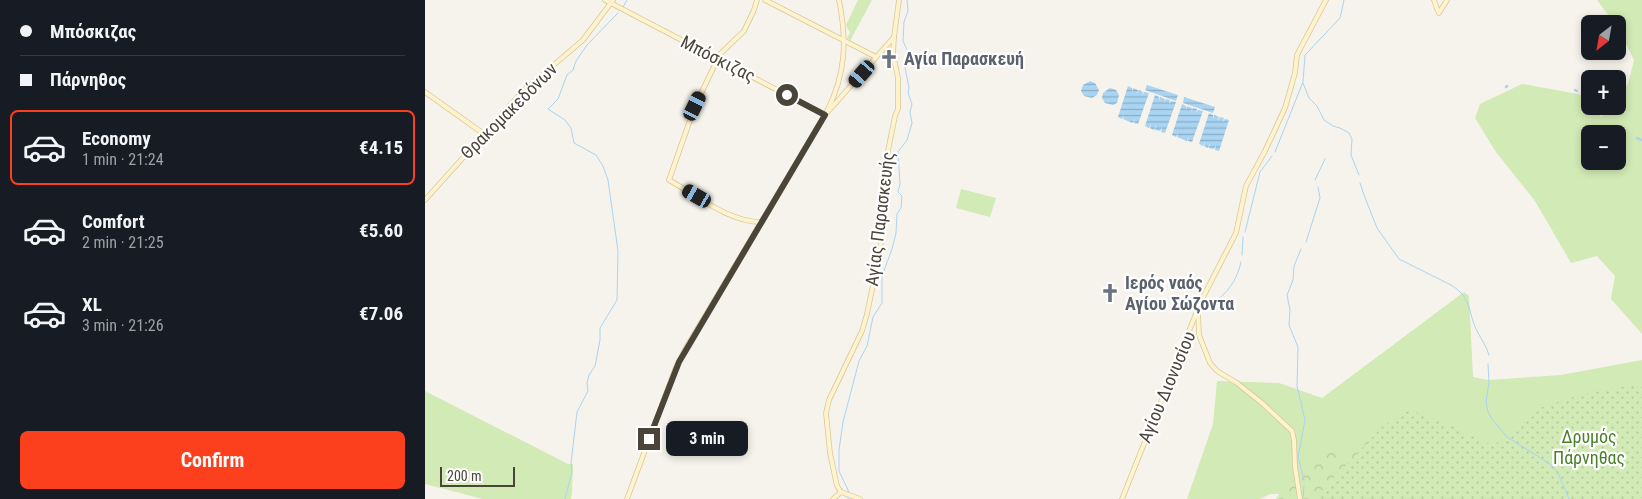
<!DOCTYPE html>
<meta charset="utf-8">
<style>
body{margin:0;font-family:"Roboto Condensed",sans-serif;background:#242831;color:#f1f3f6;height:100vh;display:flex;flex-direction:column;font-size:19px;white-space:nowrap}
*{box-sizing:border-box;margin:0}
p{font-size:16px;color:#9ea1a6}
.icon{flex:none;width:28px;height:28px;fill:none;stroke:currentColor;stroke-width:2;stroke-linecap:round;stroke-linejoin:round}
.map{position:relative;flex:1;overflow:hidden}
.sheet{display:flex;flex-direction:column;background:#171b24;width:425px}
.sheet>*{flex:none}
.guide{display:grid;align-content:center;height:110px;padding:0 20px;background:#171b24}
.needle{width:32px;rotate:211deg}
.tools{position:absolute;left:1156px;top:15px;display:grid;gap:10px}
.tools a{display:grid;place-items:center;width:45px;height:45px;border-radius:8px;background:#171b24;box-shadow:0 2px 8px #0003;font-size:25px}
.scale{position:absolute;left:15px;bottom:12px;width:75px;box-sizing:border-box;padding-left:5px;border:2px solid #4b4439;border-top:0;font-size:14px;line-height:18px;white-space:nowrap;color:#4b4439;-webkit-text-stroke:4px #fff;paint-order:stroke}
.end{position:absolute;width:22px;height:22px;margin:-11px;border:6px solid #4b4439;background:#fff;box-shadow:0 0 0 2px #fff}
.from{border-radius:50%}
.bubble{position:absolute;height:35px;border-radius:8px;background:#171b24;box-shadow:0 2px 8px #0003;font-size:16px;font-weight:700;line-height:35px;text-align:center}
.car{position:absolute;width:15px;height:30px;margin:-15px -8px;border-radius:6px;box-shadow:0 0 4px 1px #0007;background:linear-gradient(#222 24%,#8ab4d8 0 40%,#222 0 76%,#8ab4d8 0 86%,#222 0)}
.guide b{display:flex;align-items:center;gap:18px;height:48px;font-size:19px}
.guide b+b{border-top:1px solid #363941}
.guide i{width:12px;height:12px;background:#f1f3f6}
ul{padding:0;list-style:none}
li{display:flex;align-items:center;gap:15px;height:75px;margin:0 10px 8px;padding:0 10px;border:2px solid transparent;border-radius:8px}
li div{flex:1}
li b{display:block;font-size:19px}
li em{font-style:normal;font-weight:700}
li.current{border-color:#fc3f1d}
li>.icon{width:45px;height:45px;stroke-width:1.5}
.button{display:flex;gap:10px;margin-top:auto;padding:10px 20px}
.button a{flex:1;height:58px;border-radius:8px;background:#fc3f1d;color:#fff;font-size:20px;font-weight:700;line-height:58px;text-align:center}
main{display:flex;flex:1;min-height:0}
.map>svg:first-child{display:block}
.grass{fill:#d2eab5;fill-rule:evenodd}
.forest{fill:url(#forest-crowns)}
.park{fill:url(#park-dots)}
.water{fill:url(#water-rules)}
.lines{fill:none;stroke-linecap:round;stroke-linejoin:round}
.stream{stroke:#a9d4f2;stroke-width:1}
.canal{stroke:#a9d4f2;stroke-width:2.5}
.secondary-casing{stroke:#d6c79b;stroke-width:5.5}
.secondary{stroke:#fff3cd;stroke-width:4}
.route{stroke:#4b4439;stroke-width:6}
.labels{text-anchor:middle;stroke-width:4.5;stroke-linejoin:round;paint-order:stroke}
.street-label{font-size:18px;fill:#4b4439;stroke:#fff}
.worship-label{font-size:18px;font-weight:bold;fill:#5b616d;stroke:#fff;text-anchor:start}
.park-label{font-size:18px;fill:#4a7f2a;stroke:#fff}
</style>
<main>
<section class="sheet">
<div class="guide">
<b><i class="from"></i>Μπόσκιζας</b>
<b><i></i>Πάρνηθος</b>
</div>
<ul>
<li class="current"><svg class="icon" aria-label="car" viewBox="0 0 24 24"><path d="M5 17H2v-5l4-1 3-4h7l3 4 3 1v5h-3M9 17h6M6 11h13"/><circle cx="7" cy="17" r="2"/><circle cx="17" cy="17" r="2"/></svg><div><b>Economy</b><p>1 min · 21:24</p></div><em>€4.15</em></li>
<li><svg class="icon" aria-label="car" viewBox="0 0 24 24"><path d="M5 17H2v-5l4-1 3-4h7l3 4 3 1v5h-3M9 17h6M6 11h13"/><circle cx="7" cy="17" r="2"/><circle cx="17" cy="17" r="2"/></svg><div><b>Comfort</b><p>2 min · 21:25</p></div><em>€5.60</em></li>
<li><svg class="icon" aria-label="car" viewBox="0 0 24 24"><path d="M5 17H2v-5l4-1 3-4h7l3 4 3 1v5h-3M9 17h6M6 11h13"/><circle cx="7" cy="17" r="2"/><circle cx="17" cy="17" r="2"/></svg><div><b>XL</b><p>3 min · 21:26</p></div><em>€7.06</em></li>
</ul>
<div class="button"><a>Confirm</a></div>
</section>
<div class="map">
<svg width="1217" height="499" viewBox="0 0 1217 499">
<defs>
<pattern id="forest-crowns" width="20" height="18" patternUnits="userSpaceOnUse" patternTransform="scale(1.25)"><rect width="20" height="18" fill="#d2eab5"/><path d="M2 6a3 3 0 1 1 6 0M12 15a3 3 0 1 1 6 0" fill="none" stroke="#b6ca9c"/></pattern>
<pattern id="park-dots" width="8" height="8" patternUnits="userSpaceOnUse" patternTransform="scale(1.25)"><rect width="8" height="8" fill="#d2eab5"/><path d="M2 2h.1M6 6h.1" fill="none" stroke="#b6ca9c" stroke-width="1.8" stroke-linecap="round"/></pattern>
<pattern id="water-rules" width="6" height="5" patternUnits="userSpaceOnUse" patternTransform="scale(1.25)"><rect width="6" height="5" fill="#a9d4f2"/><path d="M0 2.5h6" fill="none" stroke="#8caec5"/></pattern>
</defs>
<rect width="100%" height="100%" fill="#f6f3ec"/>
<!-- grass -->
<g class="grass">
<polygon points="433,0 447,0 425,41 422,38 425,33 421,25"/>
<path d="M 1172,0 L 1217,0 L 1217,334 L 1186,299 L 1190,276 L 1172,256 L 1146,263 L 1110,201 L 1071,152 L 1050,118 L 1055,104 L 1097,84 L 1153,94 L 1164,99 L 1165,106 L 1169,106 L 1176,117 L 1185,106 L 1192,106 L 1193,97 L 1203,84 L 1209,60 L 1193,28 L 1192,24 L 1190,24 ZM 1165,134 L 1192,134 L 1192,161 L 1165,161 Z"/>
<polygon points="536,189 571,198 565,217 531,208"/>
<polygon points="1039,292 1044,296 1048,377 1063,380 1136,375 1217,360 1217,499 903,493 845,494 835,499 762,499 788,424 792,381 854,383 897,398"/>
<polygon points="0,391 143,464 148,464 147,492 146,499 58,499 0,484"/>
</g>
<!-- forest -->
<polygon class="forest" points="938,441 995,450 1139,499 851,499 876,462"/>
<!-- park -->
<polygon class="park" points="1217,383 1217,499 889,499 959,425 985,410 1025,425 1061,443 1081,442 1115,408 1158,394"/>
<!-- water -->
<g class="water">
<polygon points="665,81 670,83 674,90 672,95 667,98 659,96 656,91 658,85"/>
<polygon points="722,85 753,95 751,101 720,90"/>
<polygon points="703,86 707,88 707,92 708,88 713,90 712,94 714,90 718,92 717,95 719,92 724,93 713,124 709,123 710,118 708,123 703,121 705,116 703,121 698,119 699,115 697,119 693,117"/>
<polygon points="685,88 691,90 694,95 692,103 688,105 680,103 677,98 678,93"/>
<polygon points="730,95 734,97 734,101 735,97 740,99 739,103 741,99 745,100 744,104 746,101 751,102 740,133 736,132 737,127 735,131 730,130 731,125 729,130 725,128 726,123 724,128 720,126"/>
<polygon points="759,97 790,107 788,113 758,103"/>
<polygon points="757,104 761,106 761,110 762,106 767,108 766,112 768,108 772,109 771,113 773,110 778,111 767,142 763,141 764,136 762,141 757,139 759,134 757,139 752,137 753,132 751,137 747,135"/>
<polygon points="784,113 788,115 788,119 789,115 794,117 793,121 795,117 799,118 798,122 800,119 804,120 794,151 790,150 791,145 789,149 784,148 785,143 783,148 779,146 780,141 778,146 774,144"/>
</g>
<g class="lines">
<!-- stream -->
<g class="stream">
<polyline points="198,7 202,0"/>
<polyline points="878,83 884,98 892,106 899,120 908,126 915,128 924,133 927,139 926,155 934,175"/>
<polyline points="850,152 878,82 880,55 915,18 919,0"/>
<polyline points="890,180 900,159"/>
<path d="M 935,183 L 939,195 L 952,228 L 974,259 L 1026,285 C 1046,297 1043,311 1051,329 C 1056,339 1061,345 1064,355"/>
<polyline points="820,232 835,172 847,156"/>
<polyline points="881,242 895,198 893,187"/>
<polyline points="876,249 869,266 868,280 862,295 865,310 864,325 873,347 872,386 880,420 873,457 879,480"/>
<polyline points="817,255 818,237"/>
<path d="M 787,304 C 803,293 812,280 816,262"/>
<polyline points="1063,364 1064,382 1061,402 1063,412 1067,419 1082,437 1125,464 1133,473 1144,499"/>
<polyline points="424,492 414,471 414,450 418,422 434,361 442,346 448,317 457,303 457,276 467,249 471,233 472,214 476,208 477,196 473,192 475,184 473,152 482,140 487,123 485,112 487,104 483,93 484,88 480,67 483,58 483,52 478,41 479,22 483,11 482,0"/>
<polyline points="878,498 879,486"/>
<polyline points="140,499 147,472 146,463 152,412 163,391 162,383 164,375 170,366 175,340 175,328 192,300 193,251 183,180 178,166 171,155 149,143 146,128 140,120 123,109 133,99 142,75 148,70 151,61 162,45 193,13"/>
<polyline points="423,499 423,498"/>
</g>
<!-- canal -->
<g class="canal">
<polyline points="1081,87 1082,86"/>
<polyline points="1150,90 1152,91"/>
<polyline points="1212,138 1217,140"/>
</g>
<!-- secondary casing -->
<g class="secondary-casing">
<g id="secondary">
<polyline points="180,0 400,115"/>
<path d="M 332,0 L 329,10 L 319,31 L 295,54 L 270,106 L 244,180 C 271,195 304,222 336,222"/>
<polyline points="340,0 451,57"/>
<polyline points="1009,0 1012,9 1014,13 1022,0"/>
<polyline points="0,92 59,134"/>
<path d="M 402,111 C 421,74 422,40 414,0"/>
<polyline points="0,200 97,92 158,40 188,0"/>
<polyline points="773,312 774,335 785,363 792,371 812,383 837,403 867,431 869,440 870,467 875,499"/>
<polyline points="202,499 251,367 261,348 400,115 469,37"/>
<polyline points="408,499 416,492"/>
<polyline points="435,499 416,492 412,486 405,453 401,413 404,400 437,331 442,314 455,251 460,207 461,161 470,116 473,109 473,78 468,54 469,37 474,0"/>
<polyline points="697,499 776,301 811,233 821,186 840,151 860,108 870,73 872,55 901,0"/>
</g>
</g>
<!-- secondary -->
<use href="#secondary" class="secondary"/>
</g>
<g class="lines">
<!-- route -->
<polyline class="route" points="224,439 254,362 400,115 362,95"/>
</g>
<!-- icons -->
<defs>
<g id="church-bare" transform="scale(1.5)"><path d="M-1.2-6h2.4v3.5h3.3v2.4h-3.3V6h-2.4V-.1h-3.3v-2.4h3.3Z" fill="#6b7280" stroke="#fff" stroke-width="2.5" paint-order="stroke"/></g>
</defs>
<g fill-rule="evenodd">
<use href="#church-bare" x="464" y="59"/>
<use href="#church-bare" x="685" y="293"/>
</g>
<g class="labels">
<!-- street labels -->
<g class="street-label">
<text transform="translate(293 59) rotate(27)" y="6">Μπόσκιζας</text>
<text transform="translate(84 111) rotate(-45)" y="6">Θρακομακεδόνων</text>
<text transform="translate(455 219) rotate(-83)" y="6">Αγίας Παρασκευής</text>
<text transform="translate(742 387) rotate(-67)" y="6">Αγίου Διονυσίου</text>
</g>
<!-- worship labels -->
<g class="worship-label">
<text x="479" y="65">Αγία Παρασκευή</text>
<text x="700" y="289">Ιερός ναός<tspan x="700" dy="21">Αγίου Σώζοντα</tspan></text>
</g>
<!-- park labels -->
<g class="park-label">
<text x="1164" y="443">Δρυμός<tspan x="1164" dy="21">Πάρνηθας</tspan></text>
</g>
</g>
</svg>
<div class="tools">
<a><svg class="needle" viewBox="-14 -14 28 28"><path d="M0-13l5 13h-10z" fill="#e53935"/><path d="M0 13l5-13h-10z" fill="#9ea1a6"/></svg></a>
<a>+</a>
<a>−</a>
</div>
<div class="scale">200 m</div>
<i class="end from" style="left:362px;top:95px"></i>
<i class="end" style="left:224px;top:439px"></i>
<div class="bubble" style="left:241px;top:421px;width:82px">3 min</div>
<i class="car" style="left:437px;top:74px;rotate:221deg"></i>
<i class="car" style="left:270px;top:106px;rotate:26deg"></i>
<i class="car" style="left:272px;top:196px;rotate:300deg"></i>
</div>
</main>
